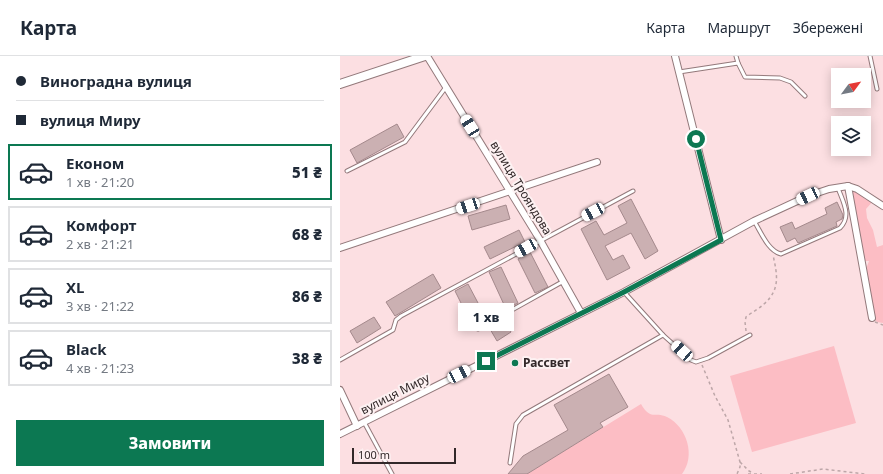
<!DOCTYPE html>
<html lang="uk">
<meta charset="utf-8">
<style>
body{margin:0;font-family:"Noto Sans",sans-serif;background:#f6f6f7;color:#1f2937;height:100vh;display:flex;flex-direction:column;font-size:15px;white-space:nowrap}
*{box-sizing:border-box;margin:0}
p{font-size:13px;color:#747a83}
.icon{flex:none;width:22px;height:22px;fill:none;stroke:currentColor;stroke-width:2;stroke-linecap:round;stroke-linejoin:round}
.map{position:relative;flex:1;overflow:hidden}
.drawer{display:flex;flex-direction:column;background:#fff;width:340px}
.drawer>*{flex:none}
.guide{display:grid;align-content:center;height:88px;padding:0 16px;background:#fff}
.needle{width:26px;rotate:58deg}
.controls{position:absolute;left:491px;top:12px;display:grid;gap:8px}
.controls a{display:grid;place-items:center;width:40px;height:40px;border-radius:0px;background:#fff;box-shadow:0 2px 10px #0003;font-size:20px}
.scale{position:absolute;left:12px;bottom:10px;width:104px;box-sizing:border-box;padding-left:4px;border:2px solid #322829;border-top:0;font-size:11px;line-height:14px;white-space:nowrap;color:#322829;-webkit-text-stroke:3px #fdf1f2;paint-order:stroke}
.end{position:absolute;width:18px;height:18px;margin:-9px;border:5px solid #0c7852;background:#fff;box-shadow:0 0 0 2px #fff}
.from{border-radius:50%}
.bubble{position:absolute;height:28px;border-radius:0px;background:#fff;box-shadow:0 2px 10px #0003;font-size:13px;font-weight:800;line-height:28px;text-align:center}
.car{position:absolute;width:12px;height:24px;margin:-12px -6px;border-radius:5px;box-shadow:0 0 3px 1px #0007;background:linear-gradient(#fff 24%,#345 0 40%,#fff 0 76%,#345 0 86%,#fff 0)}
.guide b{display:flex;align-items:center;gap:14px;height:38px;font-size:15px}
.guide b+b{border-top:1px solid #e0e1e3}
.guide i{width:10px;height:10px;background:#1f2937}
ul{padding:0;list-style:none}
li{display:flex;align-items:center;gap:12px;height:56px;margin:0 8px 6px;padding:0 8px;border:2px solid #e0e1e3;border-radius:0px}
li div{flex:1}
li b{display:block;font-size:15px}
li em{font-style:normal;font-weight:800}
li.active{border-color:#0c7852}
li>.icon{width:36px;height:36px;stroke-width:1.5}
.primary-button{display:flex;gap:8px;margin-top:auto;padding:8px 16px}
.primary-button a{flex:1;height:46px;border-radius:0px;background:#0c7852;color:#fff;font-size:16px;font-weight:800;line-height:46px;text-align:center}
header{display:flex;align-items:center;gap:24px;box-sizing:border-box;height:56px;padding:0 20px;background:#fff;border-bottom:1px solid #e0e1e3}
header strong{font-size:19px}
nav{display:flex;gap:22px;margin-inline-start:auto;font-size:14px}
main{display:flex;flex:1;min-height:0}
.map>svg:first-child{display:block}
.green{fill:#fcbdc4}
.building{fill:#cbb0b2;stroke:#a4898c}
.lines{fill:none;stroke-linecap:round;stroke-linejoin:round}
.lane-casing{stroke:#93797b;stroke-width:5}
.street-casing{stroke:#93797b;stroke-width:8}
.secondary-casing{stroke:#93797b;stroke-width:10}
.path{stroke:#bda6a8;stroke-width:1.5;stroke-dasharray:3 3;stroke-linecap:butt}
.lane{stroke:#fff;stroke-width:3}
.street{stroke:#fff;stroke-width:6}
.secondary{stroke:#fff;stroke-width:8}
.route{stroke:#0c7852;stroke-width:5}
.poi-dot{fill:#0c7852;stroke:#fdf1f2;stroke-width:1.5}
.labels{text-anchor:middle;stroke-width:4;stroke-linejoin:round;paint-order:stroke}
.street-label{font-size:12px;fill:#322829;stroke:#fdf1f2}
.poi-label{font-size:12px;font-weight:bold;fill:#322829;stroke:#fdf1f2;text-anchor:start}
</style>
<header>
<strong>Карта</strong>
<nav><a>Карта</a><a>Маршрут</a><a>Збережені</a></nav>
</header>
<main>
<section class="drawer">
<div class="guide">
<b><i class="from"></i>Виноградна вулиця</b>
<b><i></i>вулиця Миру</b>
</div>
<ul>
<li class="active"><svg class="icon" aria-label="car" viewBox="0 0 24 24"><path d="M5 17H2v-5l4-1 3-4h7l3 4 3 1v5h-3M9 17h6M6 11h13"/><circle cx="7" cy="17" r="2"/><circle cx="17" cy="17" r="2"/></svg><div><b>Економ</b><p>1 хв · 21:20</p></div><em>51 ₴</em></li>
<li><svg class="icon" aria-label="car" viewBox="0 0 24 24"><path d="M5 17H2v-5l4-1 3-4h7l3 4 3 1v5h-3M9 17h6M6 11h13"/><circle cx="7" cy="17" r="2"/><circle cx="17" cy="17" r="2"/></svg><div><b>Комфорт</b><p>2 хв · 21:21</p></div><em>68 ₴</em></li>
<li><svg class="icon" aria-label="car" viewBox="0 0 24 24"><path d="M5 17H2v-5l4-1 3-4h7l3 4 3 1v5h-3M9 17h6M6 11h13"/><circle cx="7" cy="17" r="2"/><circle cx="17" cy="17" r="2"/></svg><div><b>XL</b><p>3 хв · 21:22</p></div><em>86 ₴</em></li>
<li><svg class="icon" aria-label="car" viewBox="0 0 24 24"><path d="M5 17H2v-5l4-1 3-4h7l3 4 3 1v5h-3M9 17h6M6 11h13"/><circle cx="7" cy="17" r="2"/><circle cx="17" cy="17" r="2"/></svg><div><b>Black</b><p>4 хв · 21:23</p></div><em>38 ₴</em></li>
</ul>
<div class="primary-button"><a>Замовити</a></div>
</section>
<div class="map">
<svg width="543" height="418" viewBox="0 0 543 418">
<rect width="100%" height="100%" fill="#fcdfe2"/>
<!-- green -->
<g class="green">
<polygon points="516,134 525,143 533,145 526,153 527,162 533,174 537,191 543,189 543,267 537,266 533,261 526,213 529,205 525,205 511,137"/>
<polygon points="494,290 516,367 412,396 390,320"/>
<path d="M 301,348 C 311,365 314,355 327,361 C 347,371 356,400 342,418 L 187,418 Z"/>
</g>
<!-- building -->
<g class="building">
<polygon points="57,68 64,81 17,107 10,94"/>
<polygon points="291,143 318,195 305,203 291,177 265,190 273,204 283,199 290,212 267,224 241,173 256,165 264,179 287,167 278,150"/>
<polygon points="497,146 503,159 502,163 496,166 497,170 458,187 455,182 447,186 440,171 452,166 455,173 487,158 485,152"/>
<polygon points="166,149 170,163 132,174 128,160"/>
<polygon points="179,174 185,186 150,203 144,191"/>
<polygon points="190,196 208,231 195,237 178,203"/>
<polygon points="161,211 178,247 166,253 149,216"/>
<polygon points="93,218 101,232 55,260 46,246"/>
<polygon points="128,228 147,264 133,271 115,235"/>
<polygon points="34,261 41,272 17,287 10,275"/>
<polygon points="164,264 171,276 157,285 150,273"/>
<polygon points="269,318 288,351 260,367 263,371 187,418 168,418 183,400 228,374 214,349"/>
</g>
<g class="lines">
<!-- lane casing -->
<g class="lane-casing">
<g id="lane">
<polyline points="396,0 398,7"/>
<polyline points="530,0 537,33"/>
<polyline points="339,16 398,7 405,21 440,22 451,26 465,40"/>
<polyline points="7,115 65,86 106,31"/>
<path d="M 414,165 C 421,176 428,195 441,198 L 500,172 C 512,160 503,146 498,132"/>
<polyline points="284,236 323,279 351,304 356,306 368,302 410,279"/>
<polyline points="138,273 222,226"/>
<polyline points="0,304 53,274 56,264 61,260 293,135"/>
<polyline points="24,366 52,418"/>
<polyline points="170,407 176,368 183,359 323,279"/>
</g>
</g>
<!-- street casing -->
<g class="street-casing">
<g id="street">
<polyline points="87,0 200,184 241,257"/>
<polyline points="335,0 381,184"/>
<polyline points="508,130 517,133 543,150"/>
<polyline points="0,192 257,106"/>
<polyline points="0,334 17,370"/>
<polyline points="0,378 284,236 414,165 468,140 489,133 508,130 532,262"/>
</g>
</g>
<!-- secondary casing -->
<g class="secondary-casing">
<polyline id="secondary" points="0,28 85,0"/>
</g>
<!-- path -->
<g class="path">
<polyline points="535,266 543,269"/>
<path d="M 406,275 L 405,266 L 406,261 C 412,256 419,253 424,248 C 441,233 437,218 433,199"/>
<polyline points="362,309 375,340 388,364 400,406 400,411 397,418"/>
<polyline points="400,406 409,415 413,417"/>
<polyline points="408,418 422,418"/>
<polyline points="450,418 483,413 525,418"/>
</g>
<!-- lane -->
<use href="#lane" class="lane"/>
<!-- street -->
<use href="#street" class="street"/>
<!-- secondary -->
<use href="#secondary" class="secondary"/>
</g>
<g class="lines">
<!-- route -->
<polyline class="route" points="146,305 284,236 381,184 356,83"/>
</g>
<!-- markers -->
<circle class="poi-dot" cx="175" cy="307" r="4"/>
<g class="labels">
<!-- street labels -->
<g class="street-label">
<text transform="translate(181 132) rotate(59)" y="4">вулиця Трояндова</text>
<text transform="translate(55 338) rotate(-27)" y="4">вулиця Миру</text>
</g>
<!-- poi labels -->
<g class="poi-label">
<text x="183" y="311">Рассвет</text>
</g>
</g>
</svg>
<div class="controls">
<a><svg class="needle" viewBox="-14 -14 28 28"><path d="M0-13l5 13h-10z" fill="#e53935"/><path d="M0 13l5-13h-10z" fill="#747a83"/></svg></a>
<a><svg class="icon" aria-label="layers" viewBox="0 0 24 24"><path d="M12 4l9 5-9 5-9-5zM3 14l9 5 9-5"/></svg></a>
</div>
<div class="scale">100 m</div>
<i class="end from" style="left:356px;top:83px"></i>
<i class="end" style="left:146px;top:305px"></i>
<div class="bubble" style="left:118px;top:247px;width:56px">1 хв</div>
<i class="car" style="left:130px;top:70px;rotate:328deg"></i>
<i class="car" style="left:468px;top:140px;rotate:245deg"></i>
<i class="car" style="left:128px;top:150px;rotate:252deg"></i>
<i class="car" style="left:253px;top:156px;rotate:242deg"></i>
<i class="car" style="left:186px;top:192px;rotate:241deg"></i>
<i class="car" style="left:342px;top:295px;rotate:312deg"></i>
<i class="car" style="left:119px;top:318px;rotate:63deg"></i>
</div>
</main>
